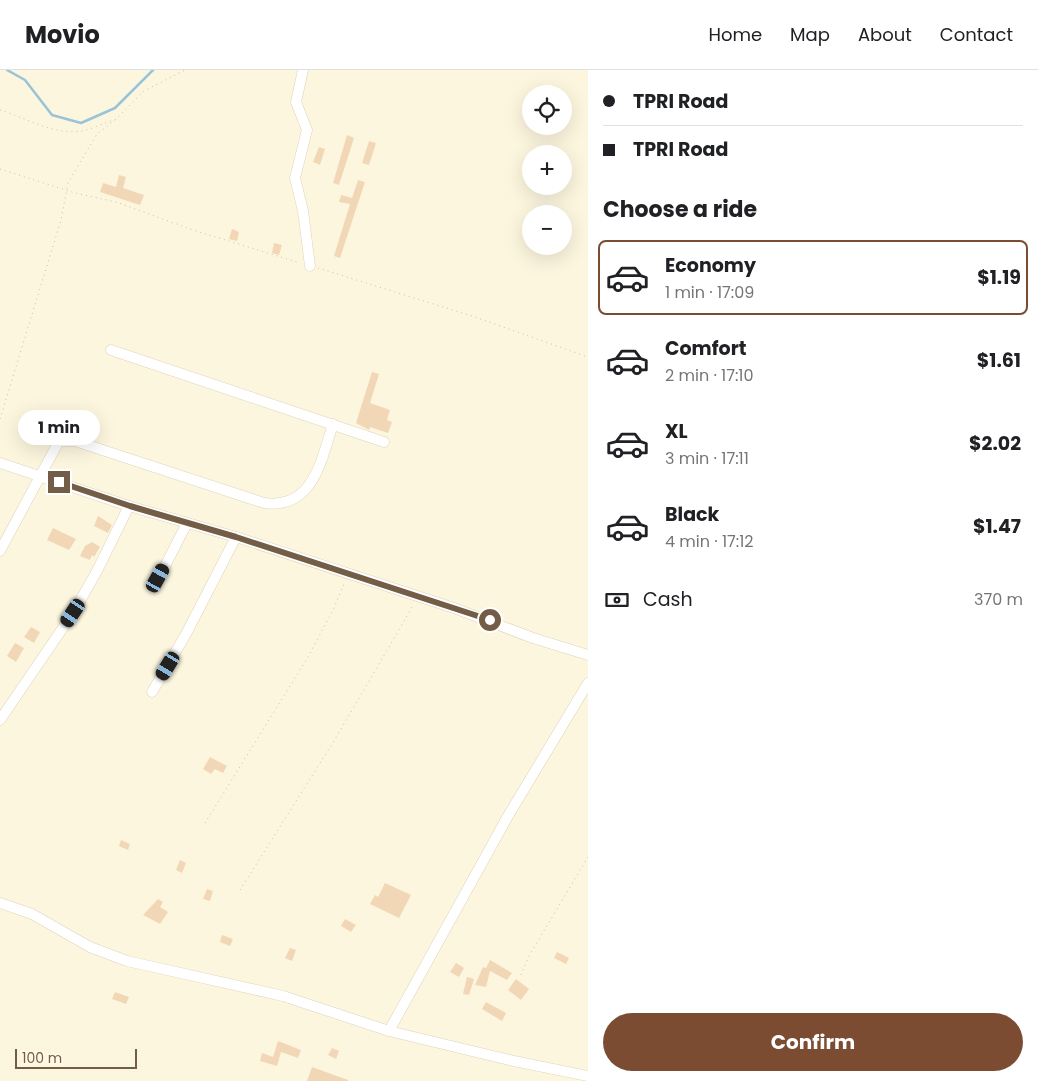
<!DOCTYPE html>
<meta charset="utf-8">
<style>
body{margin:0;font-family:Poppins,sans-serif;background:#f6f6f6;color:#202124;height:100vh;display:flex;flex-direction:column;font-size:19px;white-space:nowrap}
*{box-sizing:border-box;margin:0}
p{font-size:16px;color:#757577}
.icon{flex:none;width:28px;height:28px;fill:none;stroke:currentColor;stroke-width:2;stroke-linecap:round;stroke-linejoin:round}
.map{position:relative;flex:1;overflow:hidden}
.panel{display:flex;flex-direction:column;background:#fff;width:450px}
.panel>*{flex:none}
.hud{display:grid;align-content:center;height:110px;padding:0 15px;background:#fff}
.controls{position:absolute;left:522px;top:15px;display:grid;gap:10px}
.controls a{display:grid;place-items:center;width:50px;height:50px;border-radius:50%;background:#fff;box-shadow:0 5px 20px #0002;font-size:25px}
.scale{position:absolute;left:15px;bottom:12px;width:122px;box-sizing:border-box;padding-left:5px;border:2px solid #735d46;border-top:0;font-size:14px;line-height:18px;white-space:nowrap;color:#735d46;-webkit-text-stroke:4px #fff9e5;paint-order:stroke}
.end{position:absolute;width:22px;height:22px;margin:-11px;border:6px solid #735d46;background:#fff;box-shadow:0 0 0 2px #fff}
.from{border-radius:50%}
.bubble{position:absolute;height:35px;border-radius:18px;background:#fff;box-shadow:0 5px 20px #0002;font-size:16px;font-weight:700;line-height:35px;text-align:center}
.car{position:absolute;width:15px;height:30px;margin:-15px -8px;border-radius:6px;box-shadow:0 0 4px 1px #0007;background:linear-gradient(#222 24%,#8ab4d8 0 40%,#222 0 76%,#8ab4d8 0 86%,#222 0)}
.hud b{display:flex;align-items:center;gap:18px;height:48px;font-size:19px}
.hud b+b{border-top:1px solid #e0e0e0}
.hud i{width:12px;height:12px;background:#202124}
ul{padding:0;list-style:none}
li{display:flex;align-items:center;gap:15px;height:75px;margin:0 10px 8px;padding:0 5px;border:2px solid transparent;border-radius:8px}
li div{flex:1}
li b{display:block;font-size:19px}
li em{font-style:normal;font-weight:700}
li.active{border-color:#7b4c31}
li>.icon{width:45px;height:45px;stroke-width:1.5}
h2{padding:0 15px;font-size:22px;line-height:60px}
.pay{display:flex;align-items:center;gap:12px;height:55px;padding:0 15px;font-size:19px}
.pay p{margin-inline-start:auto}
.action{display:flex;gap:10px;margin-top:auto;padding:10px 15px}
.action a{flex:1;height:58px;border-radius:30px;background:#7b4c31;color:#fff;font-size:20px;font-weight:700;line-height:58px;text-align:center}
header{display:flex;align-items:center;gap:30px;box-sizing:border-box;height:70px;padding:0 25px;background:#fff;border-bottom:1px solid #e0e0e0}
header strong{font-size:24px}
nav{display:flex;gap:28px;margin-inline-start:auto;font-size:18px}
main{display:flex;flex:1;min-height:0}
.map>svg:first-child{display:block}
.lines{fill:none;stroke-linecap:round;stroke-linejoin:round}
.stream{stroke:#99c4d8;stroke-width:2.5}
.building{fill:#f2d7b6}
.minor-casing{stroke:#e0d2bb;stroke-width:11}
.path{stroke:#d7bb9a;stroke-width:1;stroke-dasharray:1 4;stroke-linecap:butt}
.minor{stroke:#fff;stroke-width:10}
.route{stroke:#735d46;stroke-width:6}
</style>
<header>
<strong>Movio</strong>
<nav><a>Home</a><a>Map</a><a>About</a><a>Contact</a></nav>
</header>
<main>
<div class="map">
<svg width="588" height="1011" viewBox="0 0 588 1011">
<rect width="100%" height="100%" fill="#fcf6df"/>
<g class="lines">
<!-- stream -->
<polyline class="stream" points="7,0 25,10 52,45 81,53 115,38 153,0"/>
</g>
<!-- building -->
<g class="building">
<polygon points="347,65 354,68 339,115 333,113"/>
<polygon points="369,71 376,73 369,95 362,93"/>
<polygon points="319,77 325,79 320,95 313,92"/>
<polygon points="119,105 126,107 123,118 144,125 140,135 100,122 103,113 116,117"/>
<polygon points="358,110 365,112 340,188 334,186 350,134 339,132 341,125 352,128"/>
<polygon points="232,159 239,162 237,171 229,169"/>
<polygon points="274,173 282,175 279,185 272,183"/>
<polygon points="372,302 379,304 370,333 390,340 387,350 392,352 388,363 370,357 369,360 356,353"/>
<polygon points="98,446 112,455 108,463 94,456"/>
<polygon points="53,458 76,469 69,480 47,470"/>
<polygon points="92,472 100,477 94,487 92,485 90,490 80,486 85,476"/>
<polygon points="31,557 40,562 34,573 24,567"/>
<polygon points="15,573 24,578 16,592 7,586"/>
<polygon points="210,687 227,696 223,703 215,699 211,704 203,699"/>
<polygon points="121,770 130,774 128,780 119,776"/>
<polygon points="180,790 186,793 182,803 176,800"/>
<polygon points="385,813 411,825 399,848 370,834 375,825 378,827"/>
<polygon points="207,819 213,821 210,831 203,829"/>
<polygon points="158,829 163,832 160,837 168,842 160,854 143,845"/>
<polygon points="345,849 356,855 351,862 341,856"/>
<polygon points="222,865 233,869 230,876 220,872"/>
<polygon points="290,878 296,880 292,891 285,888"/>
<polygon points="557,882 569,888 566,894 554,888"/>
<polygon points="490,890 512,903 507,910 490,901 486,917 475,915 483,897 486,898"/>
<polygon points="456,893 464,898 459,907 450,902"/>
<polygon points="467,907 474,909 469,925 463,924"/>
<polygon points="516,909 529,919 521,930 508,920"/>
<polygon points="115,922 129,927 126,934 112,929"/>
<polygon points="486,932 506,943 502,951 482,939"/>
<polygon points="278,971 301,980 298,988 281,982 277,996 260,991 262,983 273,987"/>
<polygon points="332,978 339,981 336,989 328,985"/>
<polygon points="312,997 348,1010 348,1011 307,1011"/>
</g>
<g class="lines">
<!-- minor casing -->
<g class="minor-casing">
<g id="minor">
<polyline points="303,0 296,32 307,60 295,108 303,141 310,196"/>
<polyline points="111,280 384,372"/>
<polyline points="0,393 129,436 236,467 454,538 533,568 588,585"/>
<path d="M 0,481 L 59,371 L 75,371 L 264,433 C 313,440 321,391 333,354"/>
<polyline points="159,508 187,453"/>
<polyline points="152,622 186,564 236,467"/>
<polyline points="0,650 73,543 97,501 129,436"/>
<polyline points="0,833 32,844 90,877 127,891 283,926 389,961 509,990 588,1006"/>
<polyline points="389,961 508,746 588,613"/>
</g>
</g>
<!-- path -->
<g class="path">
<path d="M 0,40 C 27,48 52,65 82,61 C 92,59 102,54 111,51"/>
<polyline points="115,50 144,21 185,0"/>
<polyline points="0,99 75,123 116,132 193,160 300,193"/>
<polyline points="318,198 472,246 588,287"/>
<polyline points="0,349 61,150 68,113 97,64 115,50"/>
<polyline points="205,753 308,587 333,540 345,512"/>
<polyline points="240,820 334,671 414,534"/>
<polyline points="521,905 529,886 588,787"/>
</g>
<!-- minor -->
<use href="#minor" class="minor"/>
</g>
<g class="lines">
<!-- route -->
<polyline class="route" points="59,412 130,436 236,467 490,550"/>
</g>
</svg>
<div class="controls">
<a><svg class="icon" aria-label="locate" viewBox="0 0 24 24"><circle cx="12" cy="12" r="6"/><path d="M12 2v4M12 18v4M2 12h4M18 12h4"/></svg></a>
<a>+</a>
<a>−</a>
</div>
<div class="scale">100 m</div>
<i class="end from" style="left:490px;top:550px"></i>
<i class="end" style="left:59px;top:412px"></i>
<div class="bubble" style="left:18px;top:340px;width:82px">1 min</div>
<i class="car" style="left:158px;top:508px;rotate:29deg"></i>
<i class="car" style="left:73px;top:543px;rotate:214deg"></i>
<i class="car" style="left:168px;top:596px;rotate:211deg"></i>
</div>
<section class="panel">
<div class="hud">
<b><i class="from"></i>TPRI Road</b>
<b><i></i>TPRI Road</b>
</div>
<h2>Choose a ride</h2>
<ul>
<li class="active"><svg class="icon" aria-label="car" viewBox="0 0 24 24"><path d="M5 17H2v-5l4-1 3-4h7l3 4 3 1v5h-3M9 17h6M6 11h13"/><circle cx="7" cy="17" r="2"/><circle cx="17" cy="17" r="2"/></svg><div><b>Economy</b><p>1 min · 17:09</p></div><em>$1.19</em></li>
<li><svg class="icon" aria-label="car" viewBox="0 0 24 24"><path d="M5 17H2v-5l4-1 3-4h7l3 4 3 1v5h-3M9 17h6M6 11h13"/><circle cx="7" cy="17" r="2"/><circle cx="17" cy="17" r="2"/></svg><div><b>Comfort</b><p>2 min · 17:10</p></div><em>$1.61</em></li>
<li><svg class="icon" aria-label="car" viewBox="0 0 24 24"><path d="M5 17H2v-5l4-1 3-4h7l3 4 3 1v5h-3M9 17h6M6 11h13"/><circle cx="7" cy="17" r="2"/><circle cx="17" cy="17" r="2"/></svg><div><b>XL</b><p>3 min · 17:11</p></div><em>$2.02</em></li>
<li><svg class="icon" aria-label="car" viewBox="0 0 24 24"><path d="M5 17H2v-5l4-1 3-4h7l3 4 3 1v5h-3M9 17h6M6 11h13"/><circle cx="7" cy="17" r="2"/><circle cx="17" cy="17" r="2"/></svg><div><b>Black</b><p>4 min · 17:12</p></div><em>$1.47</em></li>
</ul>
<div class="pay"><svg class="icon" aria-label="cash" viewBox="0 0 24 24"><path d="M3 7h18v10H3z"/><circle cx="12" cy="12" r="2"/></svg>Cash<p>370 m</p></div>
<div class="action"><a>Confirm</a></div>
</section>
</main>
